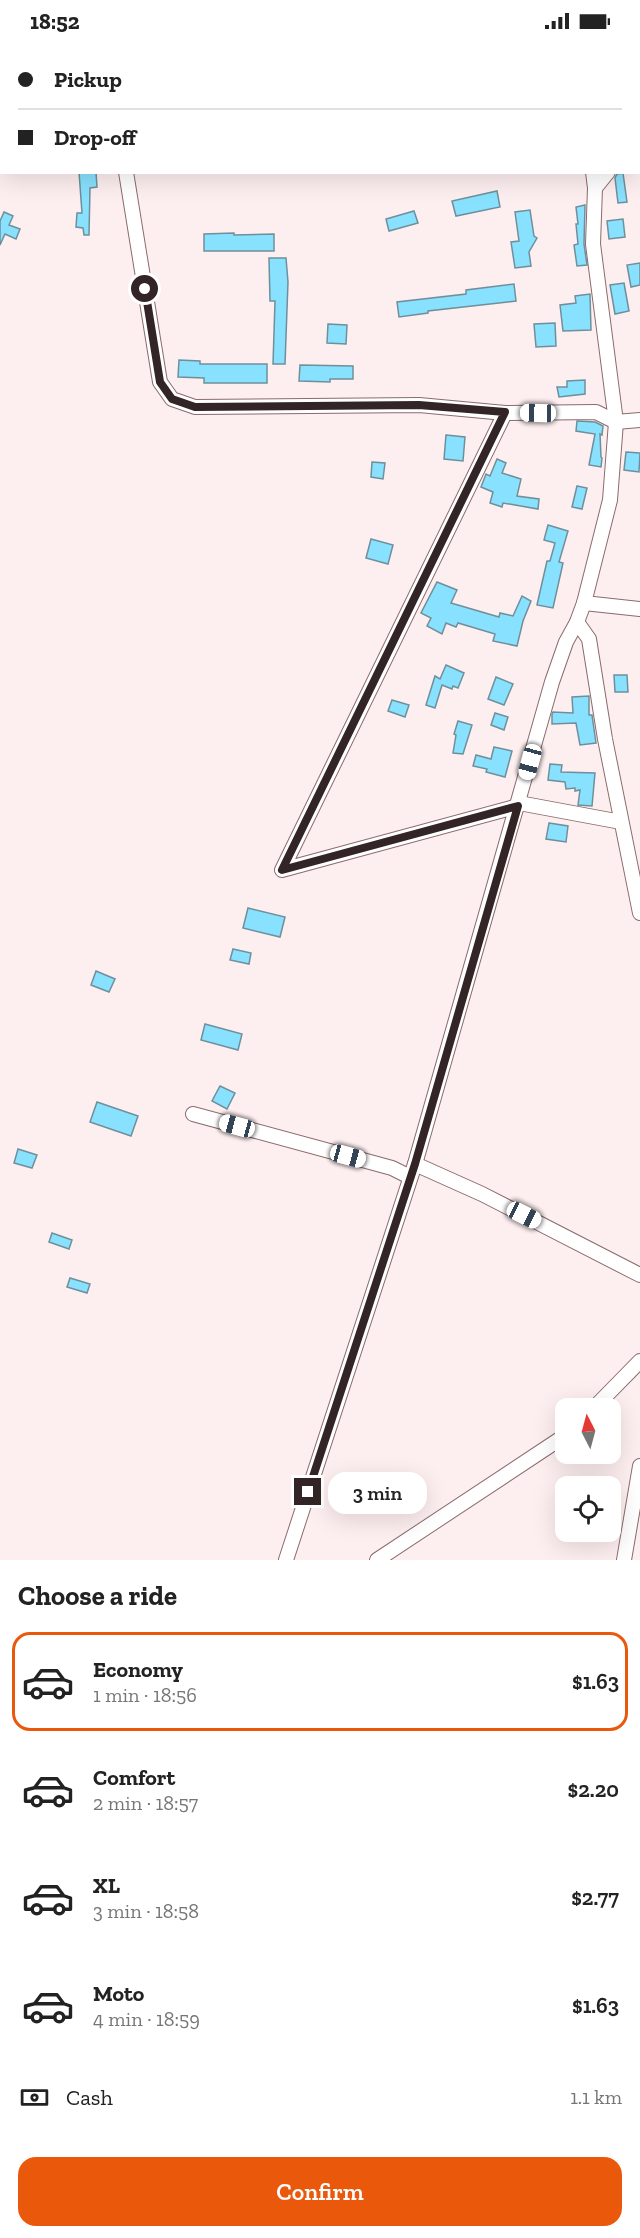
<!DOCTYPE html>
<meta charset="utf-8">
<style>
body{margin:0;font-family:"Zilla Slab",serif;background:#f2f2f2;color:#222;height:100vh;display:flex;flex-direction:column;font-size:22px;white-space:nowrap}
*{box-sizing:border-box;margin:0}
p{font-size:20px;color:#767676}
.icon{flex:none;width:33px;height:33px;fill:none;stroke:currentColor;stroke-width:2;stroke-linecap:round;stroke-linejoin:round}
.map{position:relative;height:1518px;overflow:hidden}
.details{display:flex;flex-direction:column;background:#fff;flex:1}
.details>*{flex:none}
.guide{position:absolute;left:0px;top:0px;width:640px;height:132px;box-shadow:0 6px 24px #0002;display:grid;align-content:center;height:132px;padding:0 18px;background:#fff}
.needle{width:39px;rotate:354deg}
.tools{position:absolute;left:555px;top:1356px;display:grid;gap:12px}
.tools a{display:grid;place-items:center;width:66px;height:66px;border-radius:12px;background:#fff;box-shadow:0 6px 24px #0002;font-size:30px}
.end{position:absolute;width:27px;height:27px;margin:-14px;border:8px solid #332526;background:#fff;box-shadow:0 0 0 3px #fff}
.from{border-radius:50%}
.bubble{position:absolute;height:42px;border-radius:18px;background:#fff;box-shadow:0 6px 24px #0002;font-size:20px;font-weight:600;line-height:42px;text-align:center}
.car{position:absolute;width:18px;height:36px;margin:-18px -9px;border-radius:8px;box-shadow:0 0 4px 2px #0007;background:linear-gradient(#fff 24%,#345 0 40%,#fff 0 76%,#345 0 86%,#fff 0)}
.guide b{display:flex;align-items:center;gap:21px;height:57px;font-size:22px}
.guide b+b{border-top:2px solid #e0e0e0}
.guide i{width:15px;height:15px;background:#222}
ul{padding:0;list-style:none}
li{display:flex;align-items:center;gap:18px;height:99px;margin:0 12px 9px;padding:0 6px;border:3px solid transparent;border-radius:18px}
li div{flex:1}
li b{display:block;font-size:22px}
li em{font-style:normal;font-weight:600}
li.on{border-color:#ea580c}
li>.icon{width:54px;height:54px;stroke-width:1.5}
h2{padding:0 18px;font-size:27px;line-height:72px}
.pay{display:flex;align-items:center;gap:15px;height:66px;padding:0 18px;font-size:22px}
.pay p{margin-inline-start:auto}
.cta{display:flex;gap:12px;margin-top:auto;padding:12px 18px}
.cta a{flex:1;height:69px;border-radius:18px;background:#ea580c;color:#fff;font-size:24px;font-weight:600;line-height:69px;text-align:center}
.status{display:flex;justify-content:space-between;align-items:center;height:42px;padding:0 30px;background:#fff;direction:ltr}
.status svg{height:16px;fill:currentColor}
.map>svg:first-child{display:block}
.building{fill:#88e1fe;stroke:#6f909b;stroke-width:1.5}
.lines{fill:none;stroke-linecap:round;stroke-linejoin:round}
.minor-casing{stroke:#8b6b6c;stroke-width:16}
.minor{stroke:#fff;stroke-width:14}
.route{stroke:#332526;stroke-width:8}
</style>
<div class="status"><b>18:52</b><svg viewBox="0 0 49 12"><path d="M0 12V9h3v3zM5 12V6h3v6zM10 12V3h3v9zM15 12V0h3v12zM26 1h20v11H26zM47 4h2v5h-2z"/></svg></div>
<div class="map">
<svg width="640" height="1518" viewBox="0 0 640 1518">
<rect width="100%" height="100%" fill="#fdeeef"/>
<!-- building -->
<g class="building">
<polygon points="79,130 96,130 97,145 90,146 89,193 84,193 83,186 76,185 77,171 82,171"/>
<polygon points="623,131 627,160 618,161 615,136 617,132"/>
<polygon points="497,149 500,165 456,174 452,159"/>
<polygon points="585,163 584,202 587,223 577,224 574,203 578,202 576,182 578,182 576,165"/>
<polygon points="530,168 534,194 537,196 529,210 531,224 515,226 511,200 519,199 515,170"/>
<polygon points="414,169 418,181 389,189 386,177"/>
<polygon points="4,170 13,174 9,183 20,187 16,197 5,192 0,203 0,179"/>
<polygon points="623,177 625,195 609,197 607,179"/>
<polygon points="234,191 234,193 274,192 274,209 204,209 204,192"/>
<polygon points="269,216 286,216 288,240 285,322 273,322 275,259 270,259"/>
<polygon points="640,221 640,243 631,245 627,223"/>
<polygon points="624,241 629,269 615,272 610,243"/>
<polygon points="514,242 516,259 428,269 428,271 399,275 397,260 466,252 466,248"/>
<polygon points="590,252 591,288 563,289 560,263 576,261 575,254"/>
<polygon points="555,281 556,304 536,305 534,282"/>
<polygon points="328,282 347,283 346,302 327,301"/>
<polygon points="179,318 200,319 200,322 267,322 267,341 204,341 204,336 178,335"/>
<polygon points="300,323 353,324 353,337 330,337 330,340 299,339"/>
<polygon points="585,338 585,352 559,355 557,345 567,345 567,339"/>
<polygon points="577,379 595,380 603,384 602,393 600,392 601,415 602,416 601,425 589,423 595,392 576,389"/>
<polygon points="446,393 465,395 463,419 444,417"/>
<polygon points="626,410 640,411 639,430 624,428"/>
<polygon points="497,417 506,421 502,431 521,437 517,454 539,457 538,467 503,461 502,465 490,461 493,450 481,445 486,432 490,434"/>
<polygon points="372,420 385,421 383,437 371,435"/>
<polygon points="577,444 587,446 582,467 572,465"/>
<polygon points="548,483 568,489 559,520 563,521 553,566 537,563 547,519 550,519 555,501 544,498"/>
<polygon points="371,497 393,503 388,522 366,516"/>
<polygon points="437,540 457,548 451,561 499,575 500,571 513,574 522,554 531,559 523,579 517,604 493,599 495,592 458,581 456,585 446,581 442,592 427,584 431,576 421,571"/>
<polygon points="446,623 464,631 458,646 453,644 452,647 442,643 435,666 426,663 435,634 440,637"/>
<polygon points="614,633 627,633 628,650 615,650"/>
<polygon points="496,635 513,642 504,663 488,657"/>
<polygon points="589,654 589,673 592,673 596,701 580,703 576,681 552,682 552,672 553,670 573,671 572,655"/>
<polygon points="392,658 409,663 405,675 388,669"/>
<polygon points="495,671 508,675 504,688 491,683"/>
<polygon points="458,679 472,683 463,712 453,711 456,693 454,692"/>
<polygon points="494,705 512,709 505,735 486,730 487,727 473,724 476,713 491,717"/>
<polygon points="550,722 562,723 561,730 595,731 592,764 578,763 580,748 575,749 575,746 566,747 565,740 548,738"/>
<polygon points="549,781 568,784 566,800 546,797"/>
<polygon points="248,866 285,875 280,895 243,886"/>
<polygon points="233,907 251,911 249,922 230,918"/>
<polygon points="96,929 115,937 109,950 91,943"/>
<polygon points="205,982 242,992 238,1008 201,998"/>
<polygon points="220,1044 235,1051 227,1067 212,1059"/>
<polygon points="97,1060 138,1074 131,1094 90,1080"/>
<polygon points="18,1107 37,1113 32,1126 14,1121"/>
<polygon points="52,1191 72,1198 69,1207 49,1200"/>
<polygon points="70,1236 90,1242 87,1251 67,1245"/>
</g>
<g class="lines">
<!-- minor casing -->
<g class="minor-casing">
<g id="minor">
<polyline points="88,0 88,2"/>
<polyline points="572,0 572,2"/>
<polyline points="227,2 233,0"/>
<polyline points="0,38 2,38"/>
<polyline points="639,111 640,111"/>
<polyline points="126,130 160,340 172,357 195,365 419,363 505,371 596,370 616,380 640,378"/>
<polyline points="595,146 608,130"/>
<polyline points="505,371 282,828 518,764"/>
<polyline points="584,561 640,567"/>
<polyline points="577,580 589,597 605,697 640,871"/>
<polyline points="519,761 621,780"/>
<polyline points="193,1072 392,1126 410,1135"/>
<polyline points="415,1122 482,1152 640,1233"/>
<polyline points="594,1366 640,1319"/>
<polyline points="286,1518 415,1122 552,640 566,600 577,580 584,561 610,458 616,380 593,202 595,146 593,130"/>
<polyline points="377,1518 566,1393"/>
<polyline points="624,1518 640,1424"/>
</g>
</g>
<!-- minor -->
<use href="#minor" class="minor"/>
</g>
<g class="lines">
<!-- route -->
<polyline class="route" points="145,247 160,340 172,357 195,365 419,363 505,370 282,828 518,764 415,1122 308,1450"/>
</g>
</svg>
<div class="tools">
<a><svg class="needle" viewBox="-14 -14 28 28"><path d="M0-13l5 13h-10z" fill="#e53935"/><path d="M0 13l5-13h-10z" fill="#767676"/></svg></a>
<a><svg class="icon" aria-label="locate" viewBox="0 0 24 24"><circle cx="12" cy="12" r="6"/><path d="M12 2v4M12 18v4M2 12h4M18 12h4"/></svg></a>
</div>
<i class="end from" style="left:145px;top:247px"></i>
<i class="end" style="left:308px;top:1450px"></i>
<div class="bubble" style="left:328px;top:1430px;width:99px">3 min</div>
<i class="car" style="left:538px;top:371px;rotate:271deg"></i>
<i class="car" style="left:530px;top:720px;rotate:195deg"></i>
<i class="car" style="left:237px;top:1084px;rotate:285deg"></i>
<i class="car" style="left:348px;top:1114px;rotate:105deg"></i>
<i class="car" style="left:524px;top:1173px;rotate:117deg"></i>
<div class="guide">
<b><i class="from"></i>Pickup</b>
<b><i></i>Drop-off</b>
</div>
</div>
<section class="details">
<h2>Choose a ride</h2>
<ul>
<li class="on"><svg class="icon" aria-label="car" viewBox="0 0 24 24"><path d="M5 17H2v-5l4-1 3-4h7l3 4 3 1v5h-3M9 17h6M6 11h13"/><circle cx="7" cy="17" r="2"/><circle cx="17" cy="17" r="2"/></svg><div><b>Economy</b><p>1 min · 18:56</p></div><em>$1.63</em></li>
<li><svg class="icon" aria-label="car" viewBox="0 0 24 24"><path d="M5 17H2v-5l4-1 3-4h7l3 4 3 1v5h-3M9 17h6M6 11h13"/><circle cx="7" cy="17" r="2"/><circle cx="17" cy="17" r="2"/></svg><div><b>Comfort</b><p>2 min · 18:57</p></div><em>$2.20</em></li>
<li><svg class="icon" aria-label="car" viewBox="0 0 24 24"><path d="M5 17H2v-5l4-1 3-4h7l3 4 3 1v5h-3M9 17h6M6 11h13"/><circle cx="7" cy="17" r="2"/><circle cx="17" cy="17" r="2"/></svg><div><b>XL</b><p>3 min · 18:58</p></div><em>$2.77</em></li>
<li><svg class="icon" aria-label="car" viewBox="0 0 24 24"><path d="M5 17H2v-5l4-1 3-4h7l3 4 3 1v5h-3M9 17h6M6 11h13"/><circle cx="7" cy="17" r="2"/><circle cx="17" cy="17" r="2"/></svg><div><b>Moto</b><p>4 min · 18:59</p></div><em>$1.63</em></li>
</ul>
<div class="pay"><svg class="icon" aria-label="cash" viewBox="0 0 24 24"><path d="M3 7h18v10H3z"/><circle cx="12" cy="12" r="2"/></svg>Cash<p>1.1 km</p></div>
<div class="cta"><a>Confirm</a></div>
</section>
